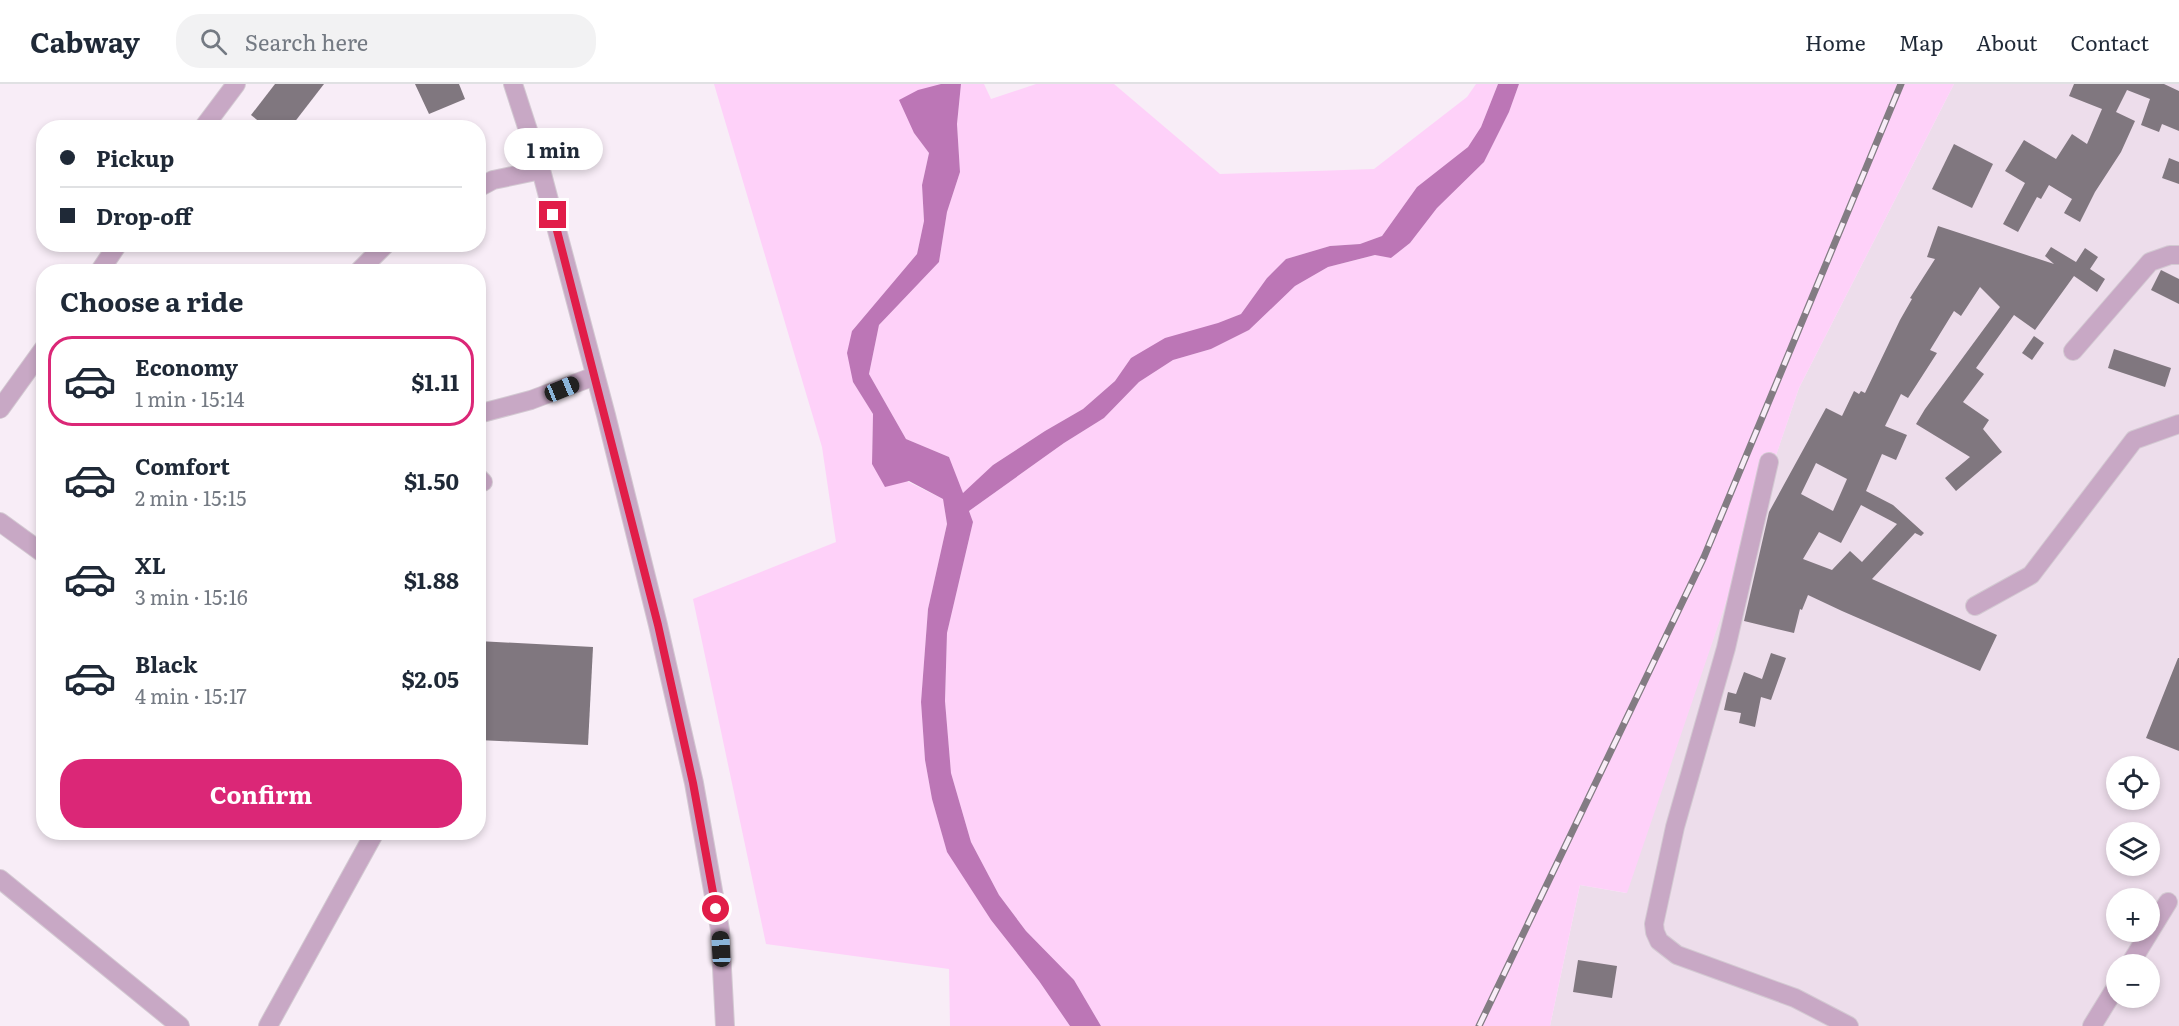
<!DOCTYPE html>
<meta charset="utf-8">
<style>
body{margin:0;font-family:Literata,serif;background:#f2f2f3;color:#1f2937;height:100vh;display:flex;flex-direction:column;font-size:22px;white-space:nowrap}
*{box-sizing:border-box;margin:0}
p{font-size:20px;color:#747a83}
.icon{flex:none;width:33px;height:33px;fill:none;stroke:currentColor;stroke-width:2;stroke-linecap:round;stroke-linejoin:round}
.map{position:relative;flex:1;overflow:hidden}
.details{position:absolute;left:36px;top:180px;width:450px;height:576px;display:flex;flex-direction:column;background:#fff;border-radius:24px;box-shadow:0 3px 9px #0003}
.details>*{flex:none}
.guide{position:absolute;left:36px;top:36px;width:450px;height:132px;border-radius:24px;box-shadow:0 3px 9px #0003;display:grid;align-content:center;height:132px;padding:0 24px;background:#fff}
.fabs{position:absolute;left:2106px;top:672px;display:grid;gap:12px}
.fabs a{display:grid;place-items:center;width:54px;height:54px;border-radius:50%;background:#fff;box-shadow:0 3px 9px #0003;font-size:30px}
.end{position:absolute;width:27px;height:27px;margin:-14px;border:8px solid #e11d48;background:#fff;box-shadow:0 0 0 3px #fff}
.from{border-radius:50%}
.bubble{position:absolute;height:42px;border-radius:21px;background:#fff;box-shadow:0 3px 9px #0003;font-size:20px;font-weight:700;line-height:42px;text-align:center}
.car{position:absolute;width:18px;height:36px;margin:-18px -9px;border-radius:8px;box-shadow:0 0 4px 2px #0007;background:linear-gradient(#222 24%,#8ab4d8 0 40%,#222 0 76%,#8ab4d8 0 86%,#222 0)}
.guide b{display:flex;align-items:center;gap:21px;height:57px;font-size:22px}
.guide b+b{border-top:2px solid #e0e1e3}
.guide i{width:15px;height:15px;background:#1f2937}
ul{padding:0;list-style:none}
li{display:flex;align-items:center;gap:18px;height:90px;margin:0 12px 9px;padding:0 12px;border:3px solid transparent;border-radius:24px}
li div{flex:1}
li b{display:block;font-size:22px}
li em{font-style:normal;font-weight:700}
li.current{border-color:#db2777}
li>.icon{width:54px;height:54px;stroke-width:1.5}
h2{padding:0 24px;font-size:27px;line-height:72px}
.button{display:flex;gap:12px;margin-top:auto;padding:12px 24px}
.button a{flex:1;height:69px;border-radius:24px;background:#db2777;color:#fff;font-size:24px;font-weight:700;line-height:69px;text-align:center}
header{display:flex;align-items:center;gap:36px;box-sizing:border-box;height:84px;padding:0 30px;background:#fff;border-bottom:2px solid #e0e1e3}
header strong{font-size:28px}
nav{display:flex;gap:33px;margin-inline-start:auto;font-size:21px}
.search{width:420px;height:54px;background:#f2f2f3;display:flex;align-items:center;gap:15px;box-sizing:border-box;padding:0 21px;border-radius:24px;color:#747a83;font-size:22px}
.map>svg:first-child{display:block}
.built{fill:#edddeb;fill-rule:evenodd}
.green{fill:#fed1f9}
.water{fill:#bc76b6}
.building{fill:#80777f;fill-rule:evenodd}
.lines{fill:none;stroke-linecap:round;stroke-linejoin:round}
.minor-casing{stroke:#d3c9d2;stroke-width:20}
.minor{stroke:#c8a8c5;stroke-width:18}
.rail-casing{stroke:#837c83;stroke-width:7}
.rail{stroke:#f8edf7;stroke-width:4.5;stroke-dasharray:14;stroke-linecap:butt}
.route{stroke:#e11d48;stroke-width:8}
</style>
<header>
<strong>Cabway</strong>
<div class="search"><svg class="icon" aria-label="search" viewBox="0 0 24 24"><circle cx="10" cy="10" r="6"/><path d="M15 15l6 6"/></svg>Search here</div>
<nav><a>Home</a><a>Map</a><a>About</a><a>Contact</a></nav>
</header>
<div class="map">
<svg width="2179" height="942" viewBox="0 0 2179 942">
<rect width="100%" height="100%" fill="#f8edf7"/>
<!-- built -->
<path class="built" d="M 1954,0 L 2179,0 L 2179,942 L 1550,942 L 1580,801 L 1626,809 L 1799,304 ZM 2116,682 L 2150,682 L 2150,716 L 2116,716 ZM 2116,748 L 2150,748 L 2150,782 L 2116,782 ZM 2116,814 L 2150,814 L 2150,848 L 2116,848 ZM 2116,880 L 2150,880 L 2150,914 L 2116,914 Z"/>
<!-- green -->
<g class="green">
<polygon points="714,0 941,0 914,49 929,69 922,101 924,137 917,170 852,247 853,298 873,330 872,380 943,415 947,440 928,525 921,618 925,676 932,715 947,767 991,836 1039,897 1070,942 950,942 949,885 766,860 693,515 836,458 822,363"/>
<polygon points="961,0 984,0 991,15 1036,0 1114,0 1220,90 1374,85 1467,13 1476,0 1498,0 1481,43 1468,63 1417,103 1382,152 1360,160 1330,162 1286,175 1267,194 1241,230 1131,274 1115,297 1083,325 1045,347 993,381 963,410 949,373 906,355 869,290 879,241 939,178 947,128 960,88 957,40"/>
<polygon points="1519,0 1954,0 1799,304 1627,809 1580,801 1550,942 1101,942 1074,896 1026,847 999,811 971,758 951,689 945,617 947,549 973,438 969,427 1064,359 1104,334 1139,298 1173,276 1211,265 1249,246 1295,202 1328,183 1376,171 1391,174 1410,159 1437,124 1484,78 1509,28"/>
</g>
<!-- water -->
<polygon class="water" points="941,0 961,0 957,40 960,88 947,128 939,178 879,241 869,290 906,355 949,373 963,409 993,381 1045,347 1083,325 1115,297 1131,274 1165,254 1218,239 1241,230 1267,194 1286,175 1330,162 1360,160 1382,152 1417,103 1468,63 1481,43 1498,0 1519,0 1509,28 1484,78 1437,124 1410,159 1391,174 1375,171 1328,183 1295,202 1249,246 1211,265 1173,276 1139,298 1104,334 1064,359 969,427 973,438 947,549 945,617 951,689 971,758 999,811 1026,847 1074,896 1101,942 1070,942 1039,897 991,836 947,768 932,715 925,676 921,618 928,525 947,440 943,415 909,397 885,403 872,380 873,330 853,298 847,269 852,247 917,170 924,137 922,101 929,69 914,49 899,16 918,6"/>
<!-- building -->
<g class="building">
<polygon points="275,0 324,0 290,44 267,44 251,31"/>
<polygon points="415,0 459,0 465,15 429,30"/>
<polygon points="2074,0 2164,0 2179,7 2179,47 2162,40 2159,48 2141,41 2150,15 2127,6 2116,28 2135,37 2121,68 2095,108 2080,138 2064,129 2072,115 2049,101 2041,115 2037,113 2018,148 2003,140 2025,99 2005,87 2024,56 2056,75 2072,50 2087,60 2102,25 2069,12"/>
<polygon points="1954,60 1993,80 1972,124 1932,105"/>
<polygon points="2169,74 2179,78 2179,100 2162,94"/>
<path d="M 1938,142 L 2054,180 L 2045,172 L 2051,163 L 2076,178 L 2085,164 L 2098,173 L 2090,185 L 2105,195 L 2097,208 L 2074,192 L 2035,246 L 2014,231 L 1976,284 L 1984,290 L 1963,318 L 1989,336 L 1983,345 L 2002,368 L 1956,407 L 1945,394 L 1970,373 L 1916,340 L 1925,325 L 2000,223 L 1980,203 L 1961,232 L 1954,227 L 1930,266 L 1937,269 L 1908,314 L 1901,310 L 1885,342 L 1907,351 L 1896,376 L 1882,370 L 1866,407 L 1893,421 L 1924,449 L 1921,452 L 1915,449 L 1872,495 L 1997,551 L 1980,587 L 1842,527 L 1808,511 L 1802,526 L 1800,525 L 1794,549 L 1744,537 L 1769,428 L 1826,324 L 1842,332 L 1854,307 L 1859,310 L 1861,307 L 1865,309 L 1900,236 L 1912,215 L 1910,214 L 1935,175 L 1927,173 ZM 1816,379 L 1847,395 L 1833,427 L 1801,410 ZM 1861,421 L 1897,440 L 1862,478 L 1850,467 L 1832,486 L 1803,475 L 1819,448 L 1841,459 Z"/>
<polygon points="2161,186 2179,195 2179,220 2151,206"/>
<polygon points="2034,252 2044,259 2032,276 2022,269"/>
<polygon points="2114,265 2171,284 2165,303 2108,284"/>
<polygon points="478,557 593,563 588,661 478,656"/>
<polygon points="1771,569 1786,574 1771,616 1761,613 1755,643 1739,639 1741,629 1724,626 1728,608 1736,610 1744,588 1762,595"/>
<polygon points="2178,574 2179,574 2179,667 2146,654"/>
<polygon points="1578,876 1617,882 1612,914 1573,908"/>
</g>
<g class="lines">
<!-- minor casing -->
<g class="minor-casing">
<g id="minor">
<polyline points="513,0 541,86 606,331 658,541 694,699 720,846 725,942"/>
<polyline points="203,44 236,0"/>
<polyline points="478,104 493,96 541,86"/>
<polyline points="99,188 118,160"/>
<polyline points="358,188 386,160"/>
<polyline points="2073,267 2150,178 2170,171 2179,171"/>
<polyline points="0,325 44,264"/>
<polyline points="478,330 531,316 595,292"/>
<polyline points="1769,378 1726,564 1675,743 1654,840 1655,848 1659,857 1677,871 1795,914 1849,942"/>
<polyline points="478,393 483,398"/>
<polyline points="0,438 44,470"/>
<polyline points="1975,522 2031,491 2134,356 2179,340"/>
<polyline points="0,795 180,942"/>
<polyline points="2130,880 2168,818"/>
<polyline points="268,942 375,748"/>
<polyline points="2092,942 2116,903"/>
</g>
</g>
<!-- minor -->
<use href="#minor" class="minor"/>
<!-- rail casing -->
<g class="rail-casing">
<polyline id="rail" points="1479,942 1704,473 1901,0"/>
</g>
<!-- rail -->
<use href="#rail" class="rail"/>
</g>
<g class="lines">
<!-- route -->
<polyline class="route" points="553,131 658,541 693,699 716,825"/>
</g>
</svg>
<div class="fabs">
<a><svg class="icon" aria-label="locate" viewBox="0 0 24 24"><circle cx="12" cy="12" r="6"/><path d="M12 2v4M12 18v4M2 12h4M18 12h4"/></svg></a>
<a><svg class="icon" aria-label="layers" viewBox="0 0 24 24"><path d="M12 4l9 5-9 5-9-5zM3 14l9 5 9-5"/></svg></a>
<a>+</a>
<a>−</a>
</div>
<i class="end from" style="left:716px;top:825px"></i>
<i class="end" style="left:553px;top:131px"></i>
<div class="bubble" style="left:504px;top:44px;width:99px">1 min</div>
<i class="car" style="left:562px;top:305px;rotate:68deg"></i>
<i class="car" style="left:721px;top:865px;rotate:357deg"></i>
<div class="guide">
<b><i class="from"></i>Pickup</b>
<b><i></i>Drop-off</b>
</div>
<section class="details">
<h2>Choose a ride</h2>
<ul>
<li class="current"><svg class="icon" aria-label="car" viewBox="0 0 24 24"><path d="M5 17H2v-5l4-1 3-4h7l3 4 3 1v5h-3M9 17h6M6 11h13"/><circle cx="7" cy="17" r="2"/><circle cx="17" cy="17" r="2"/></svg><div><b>Economy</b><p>1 min · 15:14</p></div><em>$1.11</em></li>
<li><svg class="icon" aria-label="car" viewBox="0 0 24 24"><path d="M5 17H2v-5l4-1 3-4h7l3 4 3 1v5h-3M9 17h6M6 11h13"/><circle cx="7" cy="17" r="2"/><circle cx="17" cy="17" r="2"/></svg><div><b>Comfort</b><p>2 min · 15:15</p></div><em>$1.50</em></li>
<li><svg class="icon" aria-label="car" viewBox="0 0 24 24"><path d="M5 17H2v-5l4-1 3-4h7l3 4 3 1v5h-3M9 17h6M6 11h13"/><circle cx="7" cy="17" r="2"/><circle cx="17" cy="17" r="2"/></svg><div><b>XL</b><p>3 min · 15:16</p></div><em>$1.88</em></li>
<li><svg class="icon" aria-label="car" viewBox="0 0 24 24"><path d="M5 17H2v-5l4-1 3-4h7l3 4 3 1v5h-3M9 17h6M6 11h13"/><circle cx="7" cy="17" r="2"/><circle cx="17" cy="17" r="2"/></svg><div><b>Black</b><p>4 min · 15:17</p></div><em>$2.05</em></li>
</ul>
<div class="button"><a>Confirm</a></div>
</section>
</div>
